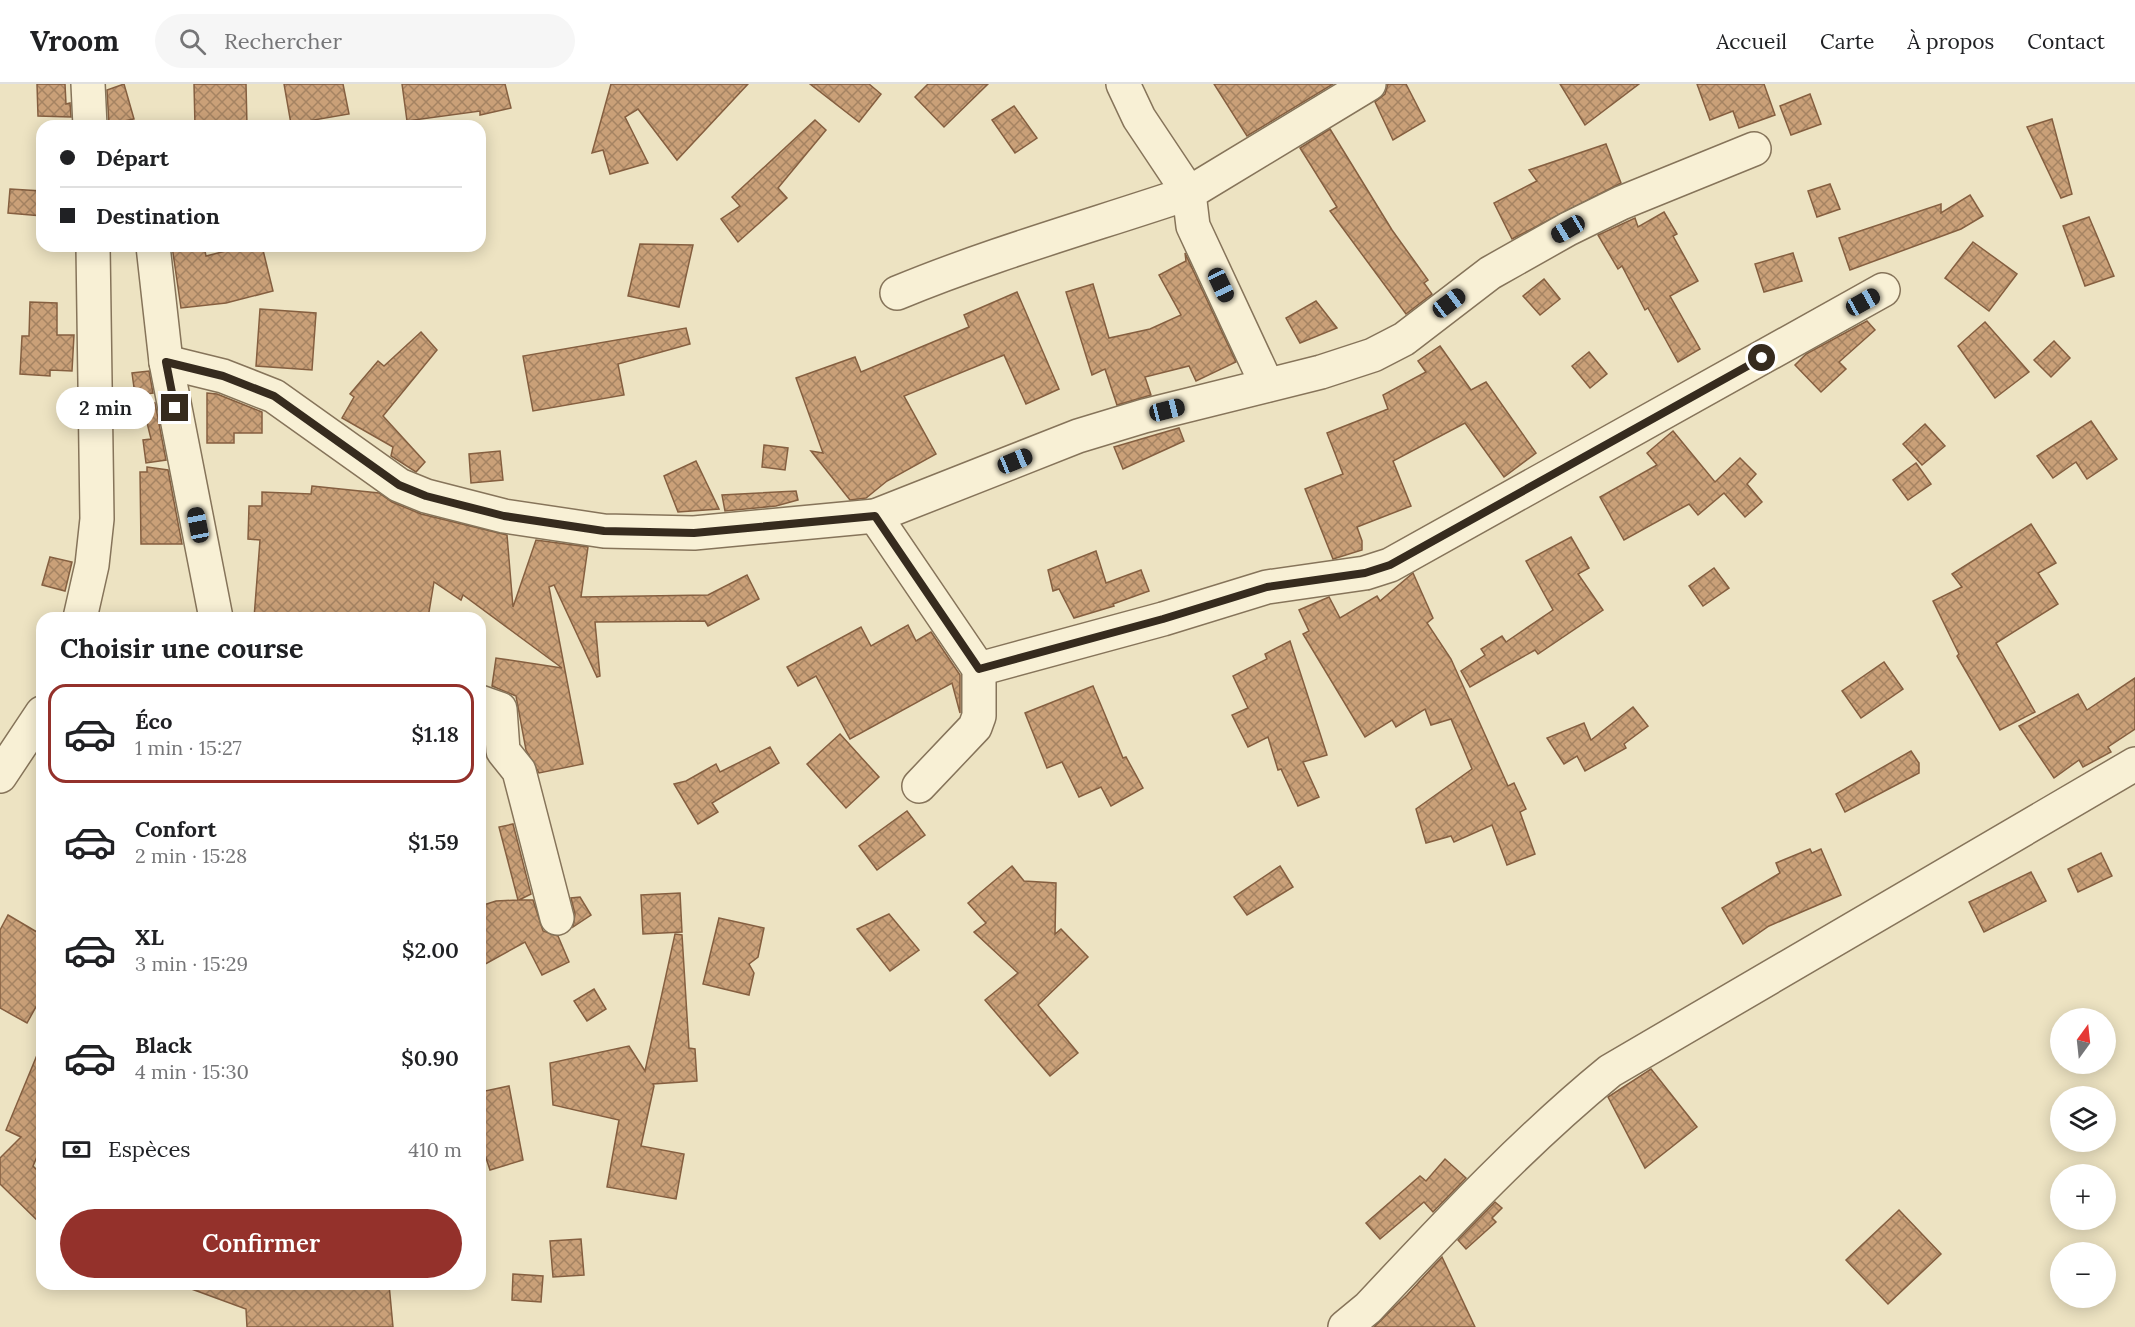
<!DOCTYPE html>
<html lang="fr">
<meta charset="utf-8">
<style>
body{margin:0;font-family:Lora,serif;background:#f6f6f6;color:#202124;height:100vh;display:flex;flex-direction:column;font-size:22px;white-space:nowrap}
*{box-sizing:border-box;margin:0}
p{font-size:20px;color:#757577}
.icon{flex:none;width:33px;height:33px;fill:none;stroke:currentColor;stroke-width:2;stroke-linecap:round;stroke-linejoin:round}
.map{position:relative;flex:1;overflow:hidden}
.sheet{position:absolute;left:36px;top:528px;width:450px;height:678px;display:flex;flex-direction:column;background:#fff;border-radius:18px;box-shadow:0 3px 15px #0003}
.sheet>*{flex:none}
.banner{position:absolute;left:36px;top:36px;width:450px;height:132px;border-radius:18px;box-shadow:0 3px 15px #0003;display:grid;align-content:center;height:132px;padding:0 24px;background:#fff}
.needle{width:39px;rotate:15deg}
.tools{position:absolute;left:2050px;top:924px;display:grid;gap:12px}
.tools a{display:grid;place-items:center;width:66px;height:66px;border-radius:50%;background:#fff;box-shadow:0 3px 15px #0003;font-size:30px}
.end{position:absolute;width:27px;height:27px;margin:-14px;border:8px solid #362b1e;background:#fff;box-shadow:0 0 0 3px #fff}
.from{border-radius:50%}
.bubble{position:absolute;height:42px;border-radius:21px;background:#fff;box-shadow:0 3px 15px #0003;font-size:20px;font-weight:600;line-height:42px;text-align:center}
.car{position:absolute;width:18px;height:36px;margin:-18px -9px;border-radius:8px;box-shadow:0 0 4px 2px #0007;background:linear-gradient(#222 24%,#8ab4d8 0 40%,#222 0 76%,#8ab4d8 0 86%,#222 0)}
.banner b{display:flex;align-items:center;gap:21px;height:57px;font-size:22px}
.banner b+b{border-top:2px solid #e0e0e0}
.banner i{width:15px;height:15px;background:#202124}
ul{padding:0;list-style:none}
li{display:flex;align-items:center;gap:18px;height:99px;margin:0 12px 9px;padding:0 12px;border:3px solid transparent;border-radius:18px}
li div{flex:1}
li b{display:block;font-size:22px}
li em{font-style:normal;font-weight:600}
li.on{border-color:#94312b}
li>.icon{width:54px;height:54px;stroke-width:1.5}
h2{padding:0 24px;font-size:27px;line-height:72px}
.pay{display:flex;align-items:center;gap:15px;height:66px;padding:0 24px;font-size:22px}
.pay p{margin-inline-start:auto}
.action{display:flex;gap:12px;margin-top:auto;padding:12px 24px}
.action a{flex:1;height:69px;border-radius:36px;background:#94312b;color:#fff;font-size:24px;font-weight:600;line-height:69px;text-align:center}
header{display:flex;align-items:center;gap:36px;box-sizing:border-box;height:84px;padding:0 30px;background:#fff;border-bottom:2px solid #e0e0e0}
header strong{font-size:28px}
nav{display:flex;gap:33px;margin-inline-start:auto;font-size:21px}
.search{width:420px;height:54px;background:#f6f6f6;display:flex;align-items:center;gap:15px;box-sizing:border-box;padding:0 21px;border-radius:33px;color:#757577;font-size:22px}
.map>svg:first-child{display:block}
.building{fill:url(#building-cross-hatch);stroke:#855f40;stroke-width:1.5}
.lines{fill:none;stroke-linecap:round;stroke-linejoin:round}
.minor-casing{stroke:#86745a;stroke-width:36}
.minor{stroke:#f8f0d5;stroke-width:33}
.route{stroke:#362b1e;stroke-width:8}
</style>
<header>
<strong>Vroom</strong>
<div class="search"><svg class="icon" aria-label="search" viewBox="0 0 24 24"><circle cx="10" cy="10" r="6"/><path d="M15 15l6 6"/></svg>Rechercher</div>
<nav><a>Accueil</a><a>Carte</a><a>À propos</a><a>Contact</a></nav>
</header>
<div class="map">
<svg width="2135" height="1243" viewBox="0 0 2135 1243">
<defs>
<pattern id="building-cross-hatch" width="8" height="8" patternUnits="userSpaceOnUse" patternTransform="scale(1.5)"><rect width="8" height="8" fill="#caa078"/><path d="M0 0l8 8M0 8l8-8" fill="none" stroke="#a58362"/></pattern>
</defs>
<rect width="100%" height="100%" fill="#ede3c2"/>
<!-- building -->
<g class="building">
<polygon points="37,0 65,0 66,20 70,19 71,33 38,32"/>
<polygon points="124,0 134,35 109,40 107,6"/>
<polygon points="194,0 246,0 247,42 195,42"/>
<polygon points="284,0 343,0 349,30 291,40"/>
<polygon points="402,0 505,0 511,24 480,31 480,27 407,37"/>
<polygon points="611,0 748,0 677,76 638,25 625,33 648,79 610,90 603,66 592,69"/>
<polygon points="810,0 869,0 881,10 859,38"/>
<polygon points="928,0 988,0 944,43 915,13"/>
<polygon points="1214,0 1333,0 1247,52"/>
<polygon points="1388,0 1406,0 1425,37 1393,56 1375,18 1385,10"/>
<polygon points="1560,0 1639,0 1585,41"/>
<polygon points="1697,0 1764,0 1775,31 1739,44 1733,27 1710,36"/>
<polygon points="1810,10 1821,40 1791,51 1780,22"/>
<polygon points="1014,22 1037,54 1015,69 992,36"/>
<polygon points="2052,35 2072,110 2061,114 2027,43"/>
<polygon points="815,36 826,46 778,104 787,114 738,158 721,135 740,122 732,113"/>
<polygon points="1330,45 1392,146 1428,196 1424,199 1432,210 1406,230 1330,127 1337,123 1300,64"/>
<polygon points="1606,60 1621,99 1512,155 1494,119 1537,97 1529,86"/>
<polygon points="1830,100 1840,125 1817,133 1808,107"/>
<polygon points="10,105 42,107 42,132 8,129"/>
<polygon points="1970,111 1983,132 1961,145 1850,186 1839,154 1941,120 1941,129"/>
<polygon points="1664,128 1677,150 1673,152 1698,197 1670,212 1700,265 1678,278 1648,224 1645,226 1622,182 1618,185 1598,151 1635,134 1638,143"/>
<polygon points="2089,133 2114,192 2085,202 2063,142"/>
<polygon points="1973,158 2017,190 1989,227 1945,194"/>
<polygon points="640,160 693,161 679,223 628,212"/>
<polygon points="172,162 204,162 206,172 246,162 262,162 273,207 226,219 181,224"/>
<polygon points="1185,169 1236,278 1196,297 1189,282 1145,293 1151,311 1117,321 1105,285 1092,291 1066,208 1093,200 1109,254 1150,245 1181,231 1159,191 1186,177"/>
<polygon points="1793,169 1802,197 1764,208 1755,180"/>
<polygon points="1544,195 1560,215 1540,231 1523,212"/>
<polygon points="1017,208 1059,305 1026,320 1004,271 904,312 936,370 887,397 866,414 850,416 811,367 823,369 796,294 855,273 861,288 969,243 964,231"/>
<polygon points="1316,217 1337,244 1300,259 1286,234"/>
<polygon points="30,218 57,219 57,251 74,251 72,287 50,286 50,292 20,290 22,252 29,252"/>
<polygon points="260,225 316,229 312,286 256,282"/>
<polygon points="1867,237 1875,246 1839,278 1846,285 1821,308 1795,281 1806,270"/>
<polygon points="1985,238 2029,288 1995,314 1958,262"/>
<polygon points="686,244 690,260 618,280 624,311 533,327 523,272"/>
<polygon points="421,248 437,266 383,332 425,378 416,388 391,372 393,363 342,334 354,313 350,310 378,277 384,282"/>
<polygon points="2054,257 2070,274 2051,293 2034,276"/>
<polygon points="1440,262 1471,306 1486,298 1536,369 1504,393 1465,339 1393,377 1411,422 1357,443 1362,457 1362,466 1333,475 1305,405 1343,390 1327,349 1388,325 1383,311 1426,288 1418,277"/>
<polygon points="1589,268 1607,290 1590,304 1572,282"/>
<polygon points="149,287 153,309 135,311 132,289"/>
<polygon points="207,309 217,310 262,328 262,349 234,349 234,359 207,359"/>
<polygon points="155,319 166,376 146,379 143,356 151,355 143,322"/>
<polygon points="2091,337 2117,375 2087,395 2076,378 2053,394 2037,372"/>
<polygon points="1925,340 1945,362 1922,381 1903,360"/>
<polygon points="1179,344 1184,357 1123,385 1114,363"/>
<polygon points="1673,347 1715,398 1740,374 1756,390 1747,400 1762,418 1745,433 1724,409 1698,431 1689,420 1624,456 1600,413 1657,381 1647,369"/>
<polygon points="764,361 788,364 785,386 762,383"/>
<polygon points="500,367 503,396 471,399 469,370"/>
<polygon points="696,377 719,425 678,428 664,392"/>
<polygon points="1916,379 1931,400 1908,416 1893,396"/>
<polygon points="147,383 168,386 182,460 141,460 140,388 147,388"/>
<polygon points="312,402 379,409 392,418 421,430 507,451 513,523 536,456 588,463 581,513 708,511 747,491 759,515 708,542 705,537 595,538 600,592 597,593 554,501 549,503 583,680 539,689 526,666 516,612 492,602 496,574 562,584 463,511 461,516 434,498 428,534 254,534 260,456 248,455 249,422 262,422 262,408 311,410"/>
<polygon points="796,407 798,416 776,422 725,427 722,411"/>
<polygon points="2031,440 2056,479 2038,489 2058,520 1996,559 2035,628 2000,646 1957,572 1959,570 1933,517 1962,503 1952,490"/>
<polygon points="1571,453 1589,484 1578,490 1603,526 1538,570 1535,566 1470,603 1461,587 1485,571 1481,565 1502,552 1506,558 1553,526 1526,477"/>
<polygon points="1096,467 1106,499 1141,486 1149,507 1113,520 1114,522 1074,534 1059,505 1053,507 1048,486"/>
<polygon points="50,473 72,478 65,507 42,501"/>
<polygon points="1714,484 1729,504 1703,522 1689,502"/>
<polygon points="1413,489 1433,534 1427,539 1451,575 1508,702 1514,699 1526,725 1520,728 1535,770 1507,781 1492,741 1454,758 1451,752 1426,759 1416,725 1472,685 1451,635 1431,641 1425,625 1396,643 1392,636 1365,653 1303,550 1309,547 1299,526 1329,513 1340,534 1377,512 1380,517"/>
<polygon points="908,541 916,557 931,548 960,591 960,629 952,599 850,655 816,592 798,602 787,583 861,543 871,562"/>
<polygon points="1290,557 1327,671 1303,678 1319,713 1298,722 1281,685 1278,686 1268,653 1248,663 1232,631 1248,624 1233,592 1267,575 1265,570"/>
<polygon points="1884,578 1903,605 1861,634 1842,607"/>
<polygon points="2135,594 2135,645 2108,663 2111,668 2083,683 2079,676 2054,694 2019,642 2078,610 2087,626"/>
<polygon points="1093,602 1123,674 1126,673 1143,704 1111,722 1101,703 1079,713 1062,678 1047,684 1025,629"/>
<polygon points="1633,623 1648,642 1624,660 1626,664 1585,687 1577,672 1564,680 1547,654 1584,639 1591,656"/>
<polygon points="840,650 879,693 846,724 807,680"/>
<polygon points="770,663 779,679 712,719 718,728 698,740 674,700 686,697 716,680 720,688"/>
<polygon points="1911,667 1919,679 1919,689 1845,728 1836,710"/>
<polygon points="907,727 925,751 877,786 859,762"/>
<polygon points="513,740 531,810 519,816 533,816 543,847 558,852 569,878 542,891 525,858 480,883 480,822 496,817 518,816 499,743"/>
<polygon points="1810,765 1812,769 1821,765 1841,811 1769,842 1743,860 1722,824 1780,789 1776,779"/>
<polygon points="2101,769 2112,792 2078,808 2068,785"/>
<polygon points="1012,782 1024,797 1056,799 1055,850 1061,845 1088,873 1038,921 1078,969 1050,992 985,916 1018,889 974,848 986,839 968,819"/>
<polygon points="1280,782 1293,803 1247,831 1234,813"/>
<polygon points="2031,788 2046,817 1984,848 1969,818"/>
<polygon points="680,809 682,848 643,850 641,811"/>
<polygon points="580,813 591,831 573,843 575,830 571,814"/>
<polygon points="889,830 919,866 890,887 857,845"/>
<polygon points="8,831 42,851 42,912 27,939 0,924 0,846"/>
<polygon points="719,834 764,844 758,873 749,880 754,889 749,911 703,900"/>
<polygon points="675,850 682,851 689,964 695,965 697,997 653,1000 654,1002 641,1062 684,1070 676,1115 607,1103 619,1036 553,1021 550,979 629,962 645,987"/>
<polygon points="594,905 606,925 587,937 574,917"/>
<polygon points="42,959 42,1061 33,1082 42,1091 42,1141 0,1100 0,1074 21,1053 6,1046"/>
<polygon points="1651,985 1697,1043 1645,1084 1608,1013"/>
<polygon points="509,1002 523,1076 490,1086 480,1056 480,1008"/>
<polygon points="1445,1075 1466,1094 1433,1128 1424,1118 1380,1155 1366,1139 1420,1092 1426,1097"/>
<polygon points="1495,1118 1502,1124 1492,1134 1496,1138 1466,1165 1458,1156"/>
<polygon points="1899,1126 1941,1170 1888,1220 1846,1176"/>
<polygon points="581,1155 584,1191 553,1193 550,1157"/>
<polygon points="1442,1173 1475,1243 1374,1243 1407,1211"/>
<polygon points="513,1190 543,1192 541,1218 512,1216"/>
<polygon points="187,1200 389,1200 393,1243 247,1243 246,1225 186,1203"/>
</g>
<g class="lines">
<!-- minor casing -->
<g class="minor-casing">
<g id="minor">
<polyline points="88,0 90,42"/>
<polyline points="153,162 166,278 216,534"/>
<path d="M 897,209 C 991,170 1091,142 1189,109 L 1139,34 L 1123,0"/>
<polyline points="166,278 223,292 274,312 399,401 426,412 504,432 604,447 694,449 875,432 1078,352 1144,332 1321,288 1373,271 1404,255 1490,189 1568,145 1621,119 1754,65"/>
<polyline points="1267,301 1193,142 1189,109 1369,0"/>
<polyline points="875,432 979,585 979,632 975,643 919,702"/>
<polyline points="80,534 92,481 97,435 93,162"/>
<polyline points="979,585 1163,535 1267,503 1365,489 1390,481 1883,206"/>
<polyline points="480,618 500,625 503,667 519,687 557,834"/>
<polyline points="0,692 42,629"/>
<path d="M 1345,1243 L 1368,1224 C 1446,1141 1522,1059 1610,987 L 2135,680"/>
</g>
</g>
<!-- minor -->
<use href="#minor" class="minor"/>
</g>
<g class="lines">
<!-- route -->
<polyline class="route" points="175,324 166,278 223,292 274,312 399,401 426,412 504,432 604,447 694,449 875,432 979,585 1163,535 1267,503 1365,489 1390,481 1762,274"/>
</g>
</svg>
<div class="tools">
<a><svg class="needle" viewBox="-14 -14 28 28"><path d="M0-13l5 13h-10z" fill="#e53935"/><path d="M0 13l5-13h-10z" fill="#757577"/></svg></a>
<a><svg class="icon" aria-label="layers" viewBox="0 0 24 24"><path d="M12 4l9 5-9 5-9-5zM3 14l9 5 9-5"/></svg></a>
<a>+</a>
<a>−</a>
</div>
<i class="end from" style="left:1762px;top:274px"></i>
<i class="end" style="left:175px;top:324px"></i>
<div class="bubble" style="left:56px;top:303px;width:99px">2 min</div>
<i class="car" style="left:1568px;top:145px;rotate:239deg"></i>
<i class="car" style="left:1221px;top:201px;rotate:155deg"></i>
<i class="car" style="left:1863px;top:218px;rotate:61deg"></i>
<i class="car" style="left:1449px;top:219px;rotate:53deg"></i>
<i class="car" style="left:1167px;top:326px;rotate:76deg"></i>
<i class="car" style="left:1015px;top:377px;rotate:68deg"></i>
<i class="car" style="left:198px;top:441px;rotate:349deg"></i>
<div class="banner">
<b><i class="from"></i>Départ</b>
<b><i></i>Destination</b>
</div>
<section class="sheet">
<h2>Choisir une course</h2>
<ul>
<li class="on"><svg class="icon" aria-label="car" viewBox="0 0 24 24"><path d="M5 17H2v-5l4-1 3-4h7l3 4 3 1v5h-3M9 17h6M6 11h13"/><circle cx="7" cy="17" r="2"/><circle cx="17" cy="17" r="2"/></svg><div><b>Éco</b><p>1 min · 15:27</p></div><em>$1.18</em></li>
<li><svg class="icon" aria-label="car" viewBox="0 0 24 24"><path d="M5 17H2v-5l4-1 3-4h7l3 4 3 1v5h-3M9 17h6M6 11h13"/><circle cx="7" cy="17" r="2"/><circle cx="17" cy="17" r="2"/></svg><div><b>Confort</b><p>2 min · 15:28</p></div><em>$1.59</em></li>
<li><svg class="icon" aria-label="car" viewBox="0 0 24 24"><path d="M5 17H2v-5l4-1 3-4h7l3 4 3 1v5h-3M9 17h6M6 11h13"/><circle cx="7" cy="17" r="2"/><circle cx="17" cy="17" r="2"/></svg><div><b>XL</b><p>3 min · 15:29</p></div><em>$2.00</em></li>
<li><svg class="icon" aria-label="car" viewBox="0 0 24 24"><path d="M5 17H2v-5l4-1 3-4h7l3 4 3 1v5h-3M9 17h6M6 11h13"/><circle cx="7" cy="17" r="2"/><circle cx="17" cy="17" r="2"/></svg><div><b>Black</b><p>4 min · 15:30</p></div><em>$0.90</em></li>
</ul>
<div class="pay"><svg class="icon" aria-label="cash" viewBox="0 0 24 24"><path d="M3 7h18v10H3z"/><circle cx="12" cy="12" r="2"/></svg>Espèces<p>410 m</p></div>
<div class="action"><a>Confirmer</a></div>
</section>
</div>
